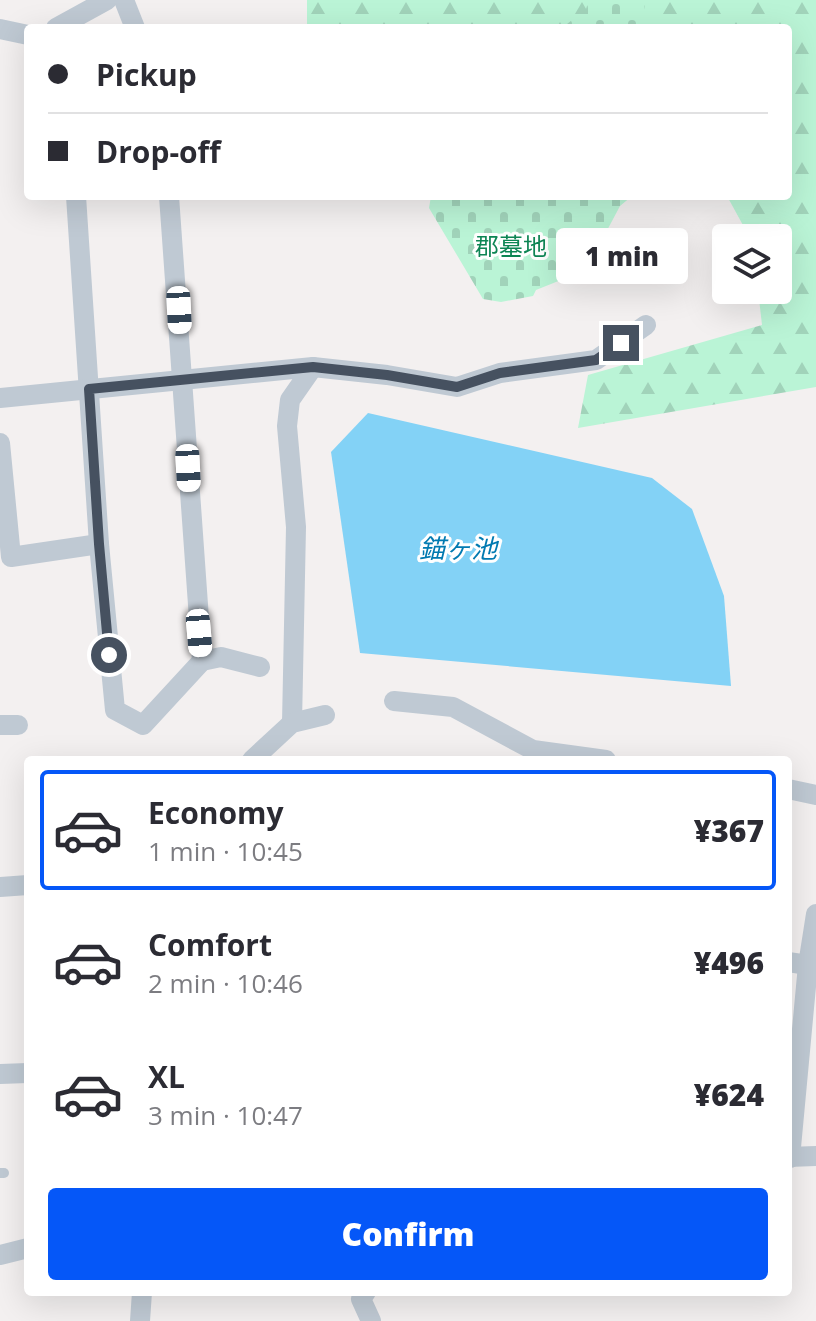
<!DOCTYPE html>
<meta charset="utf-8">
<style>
body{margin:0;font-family:"Open Sans","Noto Sans JP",sans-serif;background:#f7f7f7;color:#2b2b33;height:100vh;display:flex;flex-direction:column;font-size:30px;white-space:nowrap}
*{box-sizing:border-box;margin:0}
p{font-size:26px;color:#7c7c81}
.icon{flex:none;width:44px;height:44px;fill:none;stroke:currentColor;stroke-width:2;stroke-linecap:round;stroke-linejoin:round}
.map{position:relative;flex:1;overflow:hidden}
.sheet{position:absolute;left:24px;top:756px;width:768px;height:540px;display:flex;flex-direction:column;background:#fff;border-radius:8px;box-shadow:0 8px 32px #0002}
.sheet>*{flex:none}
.top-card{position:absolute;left:24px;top:24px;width:768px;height:176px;border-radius:8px;box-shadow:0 8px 32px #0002;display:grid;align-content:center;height:176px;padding:0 24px;background:#fff}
.buttons{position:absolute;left:712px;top:224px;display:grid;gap:16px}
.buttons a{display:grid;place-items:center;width:80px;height:80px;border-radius:8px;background:#fff;box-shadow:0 8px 32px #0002;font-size:40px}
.end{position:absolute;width:36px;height:36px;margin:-18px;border:10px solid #465160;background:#fff;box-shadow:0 0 0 4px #fff}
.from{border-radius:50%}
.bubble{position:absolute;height:56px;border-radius:8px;background:#fff;box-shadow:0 8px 32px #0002;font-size:26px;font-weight:800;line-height:56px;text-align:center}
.car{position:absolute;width:24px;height:48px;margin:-24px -12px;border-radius:10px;box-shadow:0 0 6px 2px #0007;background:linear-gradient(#fff 24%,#345 0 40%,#fff 0 76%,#345 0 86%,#fff 0)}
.top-card b{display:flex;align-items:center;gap:28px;height:76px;font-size:30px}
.top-card b+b{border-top:2px solid #e1e1e2}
.top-card i{width:20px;height:20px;background:#2b2b33}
ul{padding:14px 0 0;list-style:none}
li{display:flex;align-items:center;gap:24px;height:120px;margin:0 16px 12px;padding:0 8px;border:4px solid transparent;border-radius:8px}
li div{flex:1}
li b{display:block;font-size:30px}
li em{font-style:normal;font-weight:800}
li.current{border-color:#0557f8}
li>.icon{width:72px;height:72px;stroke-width:1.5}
.cta{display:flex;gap:16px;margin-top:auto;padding:16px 24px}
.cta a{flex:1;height:92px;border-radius:8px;background:#0557f8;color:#fff;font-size:32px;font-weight:800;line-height:92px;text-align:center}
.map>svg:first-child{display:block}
.forest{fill:url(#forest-firs)}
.cemetery{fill:url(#cemetery-stones)}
.water{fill:#83d2f6}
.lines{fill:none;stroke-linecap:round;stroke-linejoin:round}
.service{stroke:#bfc9d3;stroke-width:10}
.minor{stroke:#bfc9d3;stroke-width:20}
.route{stroke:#465160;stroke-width:10}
.labels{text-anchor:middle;stroke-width:6;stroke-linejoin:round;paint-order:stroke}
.park-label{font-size:24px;fill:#0d8554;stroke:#fff}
.water-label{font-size:26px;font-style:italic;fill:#017ab1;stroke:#fff}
</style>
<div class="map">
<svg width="816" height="1321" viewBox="0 0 816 1321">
<defs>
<pattern id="forest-firs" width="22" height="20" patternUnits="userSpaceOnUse" patternTransform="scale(2)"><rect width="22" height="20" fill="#baf4d6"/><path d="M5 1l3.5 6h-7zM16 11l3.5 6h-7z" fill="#a1d3ba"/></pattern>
<pattern id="cemetery-stones" width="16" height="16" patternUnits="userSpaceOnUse" patternTransform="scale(2)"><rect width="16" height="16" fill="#baf4d6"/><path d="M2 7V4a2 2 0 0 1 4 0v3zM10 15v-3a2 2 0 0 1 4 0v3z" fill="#a1d3ba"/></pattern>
</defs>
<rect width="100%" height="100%" fill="#f3f0f0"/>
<!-- forest -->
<polygon class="forest" points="307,0 816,0 816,387 578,428 588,375 762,325 758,290 778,290 778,238 750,238 727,196 788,196 788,28 307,28"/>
<!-- cemetery -->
<g class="cemetery">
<polygon points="589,0 646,0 642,19 664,28 562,28 586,9"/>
<polygon points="431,196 632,196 620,206 586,270 536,290 533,296 501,302 483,299 429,208"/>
</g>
<!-- water -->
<polygon class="water" points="368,413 652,478 692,509 724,596 731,686 360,653 331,452"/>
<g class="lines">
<!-- service -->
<polyline class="service" points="0,1173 4,1173"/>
<!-- minor -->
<g class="minor">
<polyline points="124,0 135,28"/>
<polyline points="56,28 107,0"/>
<polyline points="0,29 28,35"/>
<polyline points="76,196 99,544 115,710 143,725 202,661 169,196"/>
<polyline points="0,398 313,367 387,375 457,387 500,373 596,360 646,325"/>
<polyline points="0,443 11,557 99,544"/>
<polyline points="202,661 221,657 260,667"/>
<polyline points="394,701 453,707 533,750 606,760"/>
<polyline points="292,723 296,527 287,426 290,400 313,367"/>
<polyline points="0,725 18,725"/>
<polyline points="252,760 292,723 325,715"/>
<polyline points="788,789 816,795"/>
<polyline points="0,887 28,885"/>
<polyline points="788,962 808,965"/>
<polyline points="0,1074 28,1073"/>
<polyline points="788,1157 816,1156"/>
<polyline points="790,1158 808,965 816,914"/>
<polyline points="0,1255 28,1248"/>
<polyline points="366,1292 361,1299 371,1321"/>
<polyline points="140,1321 142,1292"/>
</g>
</g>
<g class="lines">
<!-- route -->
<polyline class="route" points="109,655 99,544 89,389 313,367 387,375 457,387 500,373 596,360 621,343"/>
</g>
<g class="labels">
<!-- park labels -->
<g class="park-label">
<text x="511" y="255">郡墓地</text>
</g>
<!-- water labels -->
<g class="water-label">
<text x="458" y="558">錨ヶ池</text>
</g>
</g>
</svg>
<div class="buttons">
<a><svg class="icon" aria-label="layers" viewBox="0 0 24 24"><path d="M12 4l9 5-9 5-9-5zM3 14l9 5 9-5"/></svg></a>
</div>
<i class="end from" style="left:109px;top:655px"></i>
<i class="end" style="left:621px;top:343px"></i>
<div class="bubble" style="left:556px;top:228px;width:132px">1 min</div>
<i class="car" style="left:179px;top:310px;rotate:177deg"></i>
<i class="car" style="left:188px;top:468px;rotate:177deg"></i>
<i class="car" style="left:199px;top:633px;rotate:175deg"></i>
<div class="top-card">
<b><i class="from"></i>Pickup</b>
<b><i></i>Drop-off</b>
</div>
<section class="sheet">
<ul>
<li class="current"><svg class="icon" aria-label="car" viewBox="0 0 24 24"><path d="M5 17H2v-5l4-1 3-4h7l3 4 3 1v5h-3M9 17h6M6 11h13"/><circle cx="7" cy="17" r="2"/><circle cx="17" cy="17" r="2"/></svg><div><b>Economy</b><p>1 min · 10:45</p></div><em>¥367</em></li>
<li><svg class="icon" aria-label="car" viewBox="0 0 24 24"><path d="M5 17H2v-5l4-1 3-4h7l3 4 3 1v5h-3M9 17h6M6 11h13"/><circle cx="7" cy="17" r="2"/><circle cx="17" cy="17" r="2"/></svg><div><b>Comfort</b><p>2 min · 10:46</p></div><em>¥496</em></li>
<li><svg class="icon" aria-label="car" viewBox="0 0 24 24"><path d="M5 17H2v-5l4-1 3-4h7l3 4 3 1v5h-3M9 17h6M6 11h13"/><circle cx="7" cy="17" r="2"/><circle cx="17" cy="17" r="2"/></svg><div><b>XL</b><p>3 min · 10:47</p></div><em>¥624</em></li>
</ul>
<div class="cta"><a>Confirm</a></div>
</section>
</div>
